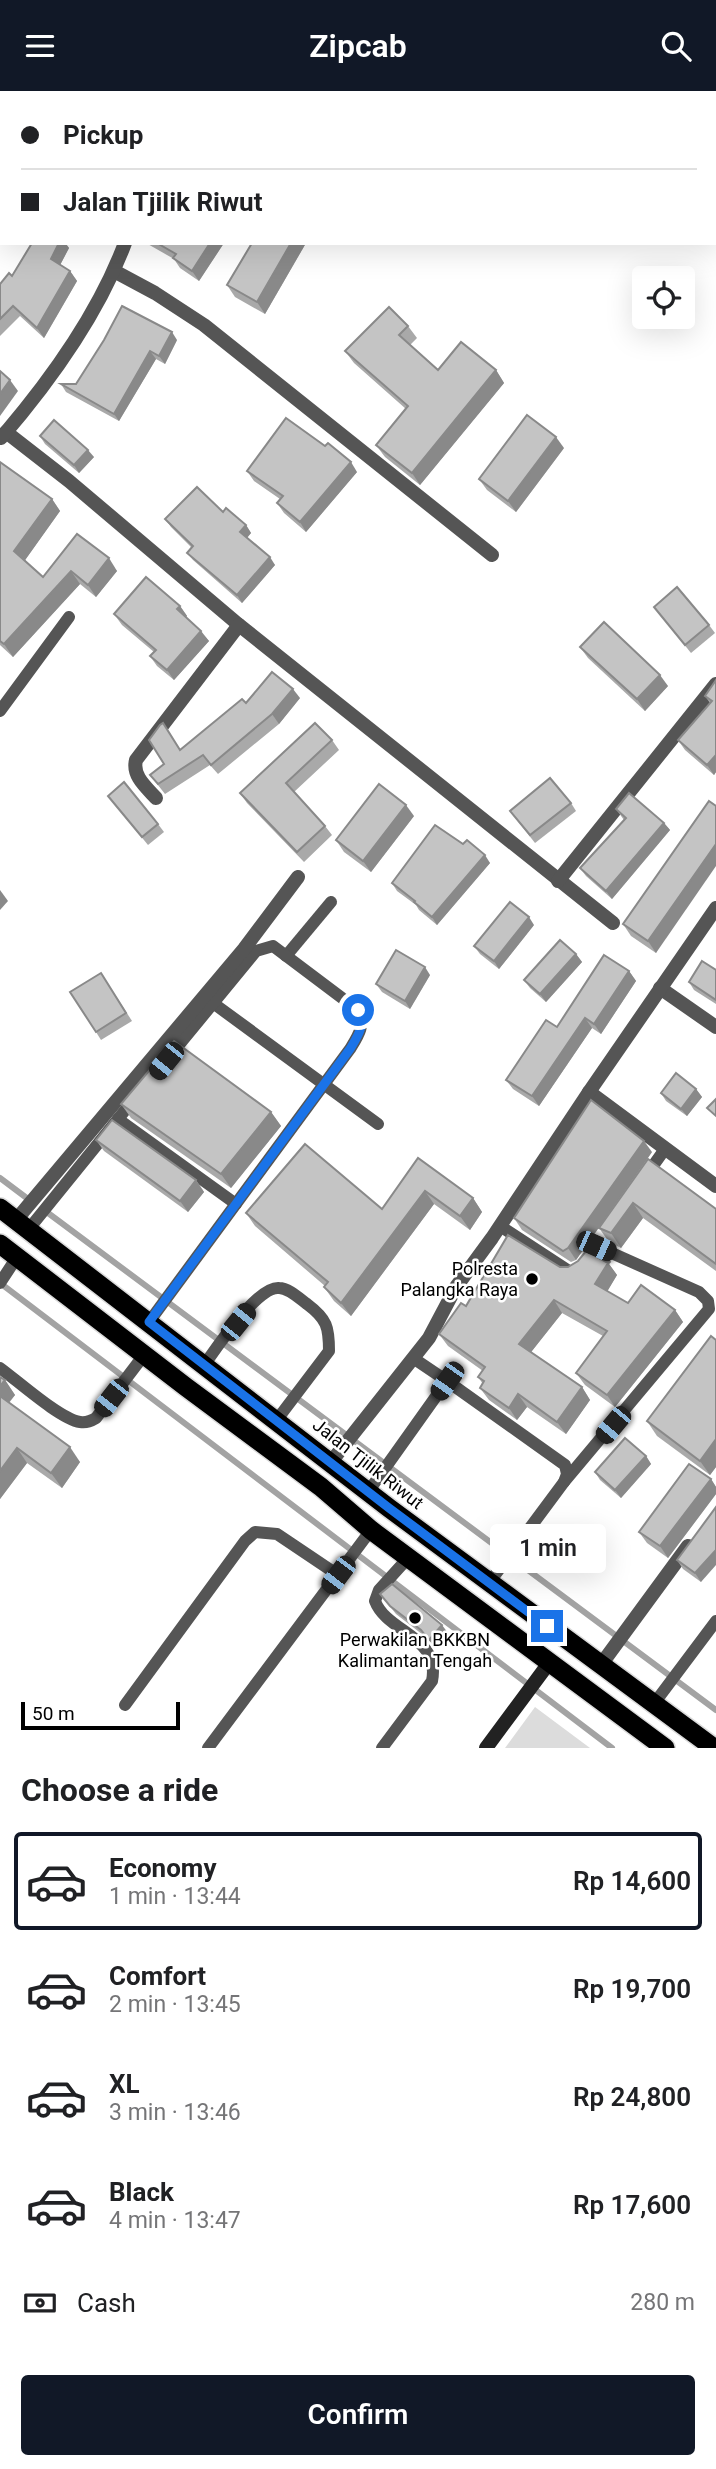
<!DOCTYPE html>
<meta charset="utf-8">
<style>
body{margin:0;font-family:Roboto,sans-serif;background:#f6f6f6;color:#202124;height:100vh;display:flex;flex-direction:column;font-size:26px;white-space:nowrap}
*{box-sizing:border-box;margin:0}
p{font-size:23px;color:#757577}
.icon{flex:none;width:38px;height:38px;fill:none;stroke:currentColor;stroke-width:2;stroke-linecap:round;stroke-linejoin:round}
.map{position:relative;height:1657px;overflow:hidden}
.drawer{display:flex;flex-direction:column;background:#fff;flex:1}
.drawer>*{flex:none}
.guide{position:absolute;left:0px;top:0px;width:718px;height:154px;box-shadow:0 7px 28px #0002;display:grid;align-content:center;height:154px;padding:0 21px;background:#fff}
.tools{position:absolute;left:632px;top:175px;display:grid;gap:14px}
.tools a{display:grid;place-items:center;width:63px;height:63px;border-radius:7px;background:#fff;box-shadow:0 7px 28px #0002;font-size:35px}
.scale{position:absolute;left:21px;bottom:18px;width:159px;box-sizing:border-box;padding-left:7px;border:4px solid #000;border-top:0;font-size:19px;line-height:24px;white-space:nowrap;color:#000;-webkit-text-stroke:5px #fff;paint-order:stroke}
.end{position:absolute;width:32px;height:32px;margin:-16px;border:9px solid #1a73e8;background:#fff;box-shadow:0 0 0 4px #fff}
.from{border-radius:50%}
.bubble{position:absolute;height:49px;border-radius:7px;background:#fff;box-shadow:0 7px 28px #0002;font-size:23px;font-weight:600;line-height:49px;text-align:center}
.car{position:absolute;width:21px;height:42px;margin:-21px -10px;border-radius:9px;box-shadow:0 0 5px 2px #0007;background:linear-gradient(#222 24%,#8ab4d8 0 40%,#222 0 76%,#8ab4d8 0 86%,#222 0)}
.guide b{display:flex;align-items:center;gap:24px;height:66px;font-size:26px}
.guide b+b{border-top:2px solid #e0e0e0}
.guide i{width:18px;height:18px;background:#202124}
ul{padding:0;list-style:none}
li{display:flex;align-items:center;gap:21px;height:98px;margin:0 14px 10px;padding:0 7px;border:4px solid transparent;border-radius:7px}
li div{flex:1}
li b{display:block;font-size:26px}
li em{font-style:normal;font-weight:600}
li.active{border-color:#111827}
li>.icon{width:63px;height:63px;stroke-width:1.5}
h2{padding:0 21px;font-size:32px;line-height:84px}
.pay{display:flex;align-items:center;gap:18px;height:77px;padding:0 21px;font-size:26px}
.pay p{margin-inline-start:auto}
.primary-button{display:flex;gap:14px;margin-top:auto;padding:14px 21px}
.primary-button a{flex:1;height:80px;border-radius:7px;background:#111827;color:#fff;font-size:28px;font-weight:600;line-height:80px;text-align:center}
header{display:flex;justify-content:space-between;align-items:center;height:91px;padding:0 21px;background:#111827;color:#fff;font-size:32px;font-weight:600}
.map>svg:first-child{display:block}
.green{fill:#dcdcdc}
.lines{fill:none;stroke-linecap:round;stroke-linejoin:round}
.stream{stroke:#a3a3a3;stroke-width:6}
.trunk-casing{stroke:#dbdbdb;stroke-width:22}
.service{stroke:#555;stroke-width:12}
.minor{stroke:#555;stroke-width:14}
.secondary{stroke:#222;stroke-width:14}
.trunk{stroke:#000;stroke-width:19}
.wall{fill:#a9a9a9}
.shaded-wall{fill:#898989}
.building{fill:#c4c4c4;stroke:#898989;stroke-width:2}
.route{stroke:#1a73e8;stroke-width:9}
.poi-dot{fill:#000;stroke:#fff;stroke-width:2.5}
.labels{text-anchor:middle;stroke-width:5;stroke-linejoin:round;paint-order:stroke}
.poi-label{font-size:18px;fill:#000;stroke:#fff;text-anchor:end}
.street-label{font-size:18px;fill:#000;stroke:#fff}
</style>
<header><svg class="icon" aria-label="menu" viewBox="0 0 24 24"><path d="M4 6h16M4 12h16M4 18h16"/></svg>Zipcab<svg class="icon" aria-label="search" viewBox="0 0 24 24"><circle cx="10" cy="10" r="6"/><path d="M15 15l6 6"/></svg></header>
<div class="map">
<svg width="716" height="1657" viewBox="0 0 716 1657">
<rect width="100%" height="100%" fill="#fff"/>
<!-- green -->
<polygon class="green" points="535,1616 590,1657 505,1657"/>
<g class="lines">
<!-- stream -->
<g class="stream">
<polyline points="0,1087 32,1111"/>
<polyline points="44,1119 716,1619"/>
<polyline points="0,1192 612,1657"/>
</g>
<!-- trunk casing -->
<g class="trunk-casing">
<g id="trunk">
<polyline points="0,1117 389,1417 714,1657"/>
<polyline points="0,1153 186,1296 321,1396 371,1439 665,1657"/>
</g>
</g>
<!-- service -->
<g class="service">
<polyline points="0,620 69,526"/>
<polyline points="286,865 331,811"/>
<polyline points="213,912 378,1033"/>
<polyline points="118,1028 236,1113"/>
<polyline points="645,1086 665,1058"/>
<path d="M 500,1135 L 569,1180 C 583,1181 589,1166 596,1155 L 699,1201 L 708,1210 L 709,1218 L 564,1391"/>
<polyline points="28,1139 135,1007"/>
<polyline points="0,1192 17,1166"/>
<path d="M 149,1231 L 350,958 C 358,945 366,934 358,919 L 273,855 L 256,860 L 169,966"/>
<polyline points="413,1267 447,1290"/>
<path d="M 204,1274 C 217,1257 257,1195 279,1197 C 289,1197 300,1208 307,1213 C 327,1228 329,1236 329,1260 L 276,1330"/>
<path d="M 0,1277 C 18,1290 60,1328 80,1331 C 87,1332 91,1330 96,1327 L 144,1264"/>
<polyline points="368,1401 447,1290 565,1374 567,1383 564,1391 489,1492"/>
<polyline points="125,1614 245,1450 255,1441 277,1443 338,1484"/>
<polyline points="653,1614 716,1530"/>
<polyline points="208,1657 371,1439"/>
<path d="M 382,1657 L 432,1590 C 441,1545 387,1542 375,1510 L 379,1499 L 408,1467"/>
</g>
<!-- minor -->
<g class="minor">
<polyline points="73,0 76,2"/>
<polyline points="193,2 194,0"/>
<polyline points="329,2 330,0"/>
<polyline points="114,180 155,202 204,234 492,464"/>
<polyline points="6,341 69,390 239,534 613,832"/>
<path d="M 1,347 C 51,289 98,224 125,152"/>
<path d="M 156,707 C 146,696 132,685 136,669 L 239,534"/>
<polyline points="558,790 716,593"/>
<polyline points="660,897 716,936"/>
<polyline points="589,1001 716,1095"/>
<polyline points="16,1129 244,858 298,786"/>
<polyline points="331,1371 429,1247 456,1196 492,1147 589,1001 716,817"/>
<polyline points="600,1575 688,1455"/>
</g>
<!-- secondary -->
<polyline class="secondary" points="486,1657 549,1572"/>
<!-- trunk -->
<use href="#trunk" class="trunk"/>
</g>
<!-- wall -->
<g class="wall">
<polygon points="126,0 175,0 174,2 129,2"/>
<polygon points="32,152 67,152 66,153 69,157 60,174 70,180 77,190 44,247 20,225 0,245 0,193 12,185"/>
<polygon points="146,152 224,152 199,190 180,177 174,168"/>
<polygon points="252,152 306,152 265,223 235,206 227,194"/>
<polygon points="408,235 417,247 410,254 438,279 496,279 504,292 420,394 385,366 376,354 406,318 354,272 345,260"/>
<polygon points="177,249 165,273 156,268 119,330 66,301 61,293 76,293"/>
<polygon points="40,345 94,366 79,382 45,353"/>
<polygon points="564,357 516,421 487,399 479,388"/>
<polygon points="0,371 52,408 60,420 25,469 43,486 77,443 117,480 96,506 80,493 13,566 0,554"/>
<polygon points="247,380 357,381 306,441 284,422 277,412 280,408 254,390"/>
<polygon points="223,421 246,434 251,442 247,447 275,474 242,512 193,469 187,462 192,457 171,436 165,428"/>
<polygon points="180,515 187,525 186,526 209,550 174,589 157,575 150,565 154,561 122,534 114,523"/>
<polygon points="654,516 709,534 715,542 691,562"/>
<polygon points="580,556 668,595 645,620 588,567"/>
<polygon points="716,589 716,681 714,684 685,659 678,649 710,612 705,605"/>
<polygon points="300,607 279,633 218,683 210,674 165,703 150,684 181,659 246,612"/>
<polygon points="332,649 339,659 294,701 325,735 332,744 304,771 247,712 240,702"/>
<polygon points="108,705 158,733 164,741 148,754"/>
<polygon points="571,712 576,720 535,752 510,720"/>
<polygon points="716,715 656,862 631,845 623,833"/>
<polygon points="616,718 664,732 670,739 612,808 586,785 580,777 624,729"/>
<polygon points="414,725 371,781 344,761 336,749"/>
<polygon points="463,753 490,772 437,834 419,819 416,814 397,800 392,792"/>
<polygon points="534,834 499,878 480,863 474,855"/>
<polygon points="576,863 582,871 546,911 530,897 524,889"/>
<polygon points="716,879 716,913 694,899 689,891"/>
<polygon points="629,880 636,890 601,943 592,937 539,1015 513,998 506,989 557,936"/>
<polygon points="101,882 132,930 101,949 96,941"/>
<polygon points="430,884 410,918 382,901 376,893"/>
<polygon points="696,998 702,1006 687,1025 666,1010 661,1002"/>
<polygon points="121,1013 271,1021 281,1035 231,1097 131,1027"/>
<polygon points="96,1049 196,1089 204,1101 188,1121 104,1060"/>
<polygon points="652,1061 576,1169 571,1171 522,1139 514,1127"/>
<polygon points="418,1067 473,1107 482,1121 470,1139 434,1113 351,1225 334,1210 324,1196 325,1195 255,1135 246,1122 382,1118"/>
<polygon points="648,1068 716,1118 716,1180 643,1127 621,1157 609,1151 599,1137"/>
<polygon points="602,1159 611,1171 609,1173 617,1184 607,1200 628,1212 675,1219 683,1231 615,1316 585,1294 576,1282 603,1245 562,1222 531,1261 582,1296 590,1309 566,1343 527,1316 517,1329 489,1309 480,1297 483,1293 478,1286 483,1280 448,1255 439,1243 466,1215 560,1176 568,1176"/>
<polygon points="716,1249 716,1376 710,1384 657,1345 647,1330"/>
<polygon points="0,1286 5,1289 15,1304 9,1312 80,1371 62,1397 27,1372 0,1408"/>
<polygon points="646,1365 651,1373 621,1407 600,1389 595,1381"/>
<polygon points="711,1388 716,1396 716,1403 668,1467 647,1452 639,1441"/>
<polygon points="716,1416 701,1491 683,1478 677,1469"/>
<polygon points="380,1503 448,1542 435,1556 427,1547 396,1523"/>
</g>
<!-- shaded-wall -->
<g class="shaded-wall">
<polygon points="165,0 175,0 174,2 164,2"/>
<polygon points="59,152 67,152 66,153 69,157 58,178 51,168"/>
<polygon points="210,152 224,152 199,190 192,180"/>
<polygon points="291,152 306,152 265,223 257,211"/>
<polygon points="70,180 77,190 44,247 37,237"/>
<polygon points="172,241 177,249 165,273 159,265"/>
<polygon points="150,260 156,268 119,330 114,323"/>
<polygon points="496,279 504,292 420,394 412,382"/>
<polygon points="10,289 18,300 0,325 0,303"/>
<polygon points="556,346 564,357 516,421 508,410"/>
<polygon points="88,359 94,366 79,382 74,374"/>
<polygon points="351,371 357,381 306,441 300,431"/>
<polygon points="52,408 60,420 23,472 14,460"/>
<polygon points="246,434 251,442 245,449 240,441"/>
<polygon points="270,466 275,474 242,512 237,504"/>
<polygon points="109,467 117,480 96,506 88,494"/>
<polygon points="71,480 80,493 13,566 4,553"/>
<polygon points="180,515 187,525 184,528 177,518"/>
<polygon points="201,540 209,550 174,589 167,579"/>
<polygon points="660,584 668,595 645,620 637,608"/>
<polygon points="293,598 300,607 279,633 272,623"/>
<polygon points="716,664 716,681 714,684 707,674"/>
<polygon points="406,714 414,725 371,781 363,770"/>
<polygon points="664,732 670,739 612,808 606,800"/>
<polygon points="716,753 716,775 656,862 648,850"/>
<polygon points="485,764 490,772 437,834 432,826"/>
<polygon points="0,799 8,810 0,819"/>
<polygon points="529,826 534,834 499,878 494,870"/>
<polygon points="576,863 582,871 546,911 540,903"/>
<polygon points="425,876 430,884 410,918 405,910"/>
<polygon points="629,880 636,890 601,943 594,933"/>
<polygon points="585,927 592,937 539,1015 532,1005"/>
<polygon points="696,998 702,1006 687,1025 681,1018"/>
<polygon points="271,1021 281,1035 231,1097 221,1083"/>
<polygon points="644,1050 652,1061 576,1169 568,1157"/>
<polygon points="196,1089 204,1101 188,1121 180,1110"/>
<polygon points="425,1100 434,1113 351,1225 341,1212"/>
<polygon points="473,1107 482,1121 470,1139 460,1125"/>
<polygon points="633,1112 643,1127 621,1157 611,1142"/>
<polygon points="602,1159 611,1171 609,1173 617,1184 604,1206 595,1193 597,1166"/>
<polygon points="554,1209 562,1222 528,1265 519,1253"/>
<polygon points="675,1219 683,1231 615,1316 607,1304"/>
<polygon points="5,1289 15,1304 5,1316 0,1309 0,1295"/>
<polygon points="582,1296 590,1309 566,1343 557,1331"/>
<polygon points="518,1303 527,1316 517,1329 509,1317"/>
<polygon points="716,1348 716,1376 710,1384 700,1370"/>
<polygon points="70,1356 80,1371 62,1397 51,1382"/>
<polygon points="17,1357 27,1372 0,1408 0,1380"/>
<polygon points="646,1365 651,1373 621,1407 615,1399"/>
<polygon points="711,1388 716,1396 716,1403 668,1467 660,1455"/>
<polygon points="716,1458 716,1474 701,1491 695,1482"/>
<polygon points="442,1534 448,1542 435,1556 429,1549"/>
</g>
<!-- building -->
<g class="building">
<polygon points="6,0 52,0 54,2 6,2"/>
<polygon points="136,0 165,0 164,2 140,2"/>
<polygon points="214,0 256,0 259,2 213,2"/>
<polygon points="2,8 2,39 0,38 0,9"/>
<polygon points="32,152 59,152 51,168 70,180 37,237 13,215 0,228 0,193 9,182 12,185"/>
<polygon points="157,152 210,152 192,180 173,167 176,163"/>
<polygon points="252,152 291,152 257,211 227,194"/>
<polygon points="122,215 172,241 159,265 150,260 114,323 61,293 76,293 104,249"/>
<polygon points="389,216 408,235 399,244 438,279 461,251 496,279 412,382 376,354 408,315 345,260"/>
<polygon points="0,280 10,289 0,303"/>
<polygon points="527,324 556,346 508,410 479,388"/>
<polygon points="286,327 325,355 328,352 351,371 300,431 277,412 283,405 247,380"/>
<polygon points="54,329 88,359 74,374 40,345"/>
<polygon points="0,371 52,408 14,460 43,486 77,443 109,467 88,494 71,480 4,553 0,550"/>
<polygon points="197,396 223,421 226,417 246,434 240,441 270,466 237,504 187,462 193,455 165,428"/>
<polygon points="146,486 180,515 177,518 201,540 167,579 150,565 156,559 114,523"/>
<polygon points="677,496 709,534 685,554 654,516"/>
<polygon points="604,531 660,584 637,608 580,556"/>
<polygon points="272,581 293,598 272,623 211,674 203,664 158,693 150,684 164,673 149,649 160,634 163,632 180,659 242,608 246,612"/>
<polygon points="716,589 716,664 707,674 678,649 712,610 705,605"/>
<polygon points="315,632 332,649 286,692 325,735 297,761 240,702"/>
<polygon points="550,687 571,712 530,744 510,720"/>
<polygon points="124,691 158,733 142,746 108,705"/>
<polygon points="379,693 406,714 363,770 336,749"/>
<polygon points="629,702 664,732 606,800 580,777 626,727 616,718"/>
<polygon points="709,710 716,715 716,753 648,850 623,833"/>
<polygon points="435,734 463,753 467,749 485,764 432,826 414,811 415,810 392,792"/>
<polygon points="510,811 529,826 494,870 474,855"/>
<polygon points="560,849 576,863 540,903 524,889"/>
<polygon points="396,859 425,876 405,910 376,893"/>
<polygon points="604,864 629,880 594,933 585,927 532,1005 506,989 546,929 557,936"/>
<polygon points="702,870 716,879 716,909 689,891"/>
<polygon points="101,882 126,922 96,941 70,901"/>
<polygon points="174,950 271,1021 221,1083 121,1013"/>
<polygon points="676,982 696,998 681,1018 661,1002"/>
<polygon points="716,1008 716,1025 707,1017"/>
<polygon points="591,1009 644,1050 568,1157 563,1160 514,1127"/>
<polygon points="112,1029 196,1089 180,1110 96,1049"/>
<polygon points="305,1053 382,1118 418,1067 473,1107 460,1125 425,1100 341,1212 324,1196 328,1191 246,1122"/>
<polygon points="648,1068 716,1118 716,1173 633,1112 611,1142 599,1137"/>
<polygon points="508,1144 560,1176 568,1176 578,1170 591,1154 602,1159 597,1166 608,1172 595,1193 628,1212 641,1194 675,1219 607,1304 576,1282 607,1240 554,1209 519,1253 582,1296 557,1331 518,1303 509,1317 480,1297 484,1290 478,1286 485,1276 439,1243 461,1212 466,1215"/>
<polygon points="711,1245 716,1249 716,1348 700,1370 647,1330"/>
<polygon points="0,1286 5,1289 0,1295"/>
<polygon points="0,1305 70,1356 51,1382 17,1357 0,1380"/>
<polygon points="625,1347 646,1365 615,1399 595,1381"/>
<polygon points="689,1373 711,1388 660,1455 639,1441"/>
<polygon points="716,1416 716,1459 695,1482 677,1469"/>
<polygon points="392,1493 442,1534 429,1549 421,1539 390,1515 380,1503"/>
</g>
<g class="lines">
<!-- route -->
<path class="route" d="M 358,919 C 366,934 358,945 350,958 L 149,1231 L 389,1417 L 547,1535"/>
</g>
<!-- markers -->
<g class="poi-dot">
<circle cx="532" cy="1188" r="7"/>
<circle cx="415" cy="1527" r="7"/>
</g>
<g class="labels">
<!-- poi labels -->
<g class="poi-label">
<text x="518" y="1184">Polresta<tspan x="518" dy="21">Palangka Raya</tspan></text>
<text x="415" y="1555" text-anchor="middle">Perwakilan BKKBN<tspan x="415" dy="21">Kalimantan Tengah</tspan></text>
</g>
<!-- street labels -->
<g class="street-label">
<text transform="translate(368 1373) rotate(38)" y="6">Jalan Tjilik Riwut</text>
</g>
</g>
</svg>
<div class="tools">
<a><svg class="icon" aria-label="locate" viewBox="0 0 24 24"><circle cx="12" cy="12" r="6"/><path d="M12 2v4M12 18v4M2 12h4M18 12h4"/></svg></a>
</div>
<div class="scale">50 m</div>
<i class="end from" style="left:358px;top:919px"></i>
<i class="end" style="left:547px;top:1535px"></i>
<div class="bubble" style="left:490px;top:1433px;width:116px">1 min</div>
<i class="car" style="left:166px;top:970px;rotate:219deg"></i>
<i class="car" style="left:596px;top:1155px;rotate:114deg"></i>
<i class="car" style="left:238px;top:1231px;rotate:39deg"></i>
<i class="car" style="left:447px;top:1290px;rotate:215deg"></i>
<i class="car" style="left:111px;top:1307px;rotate:218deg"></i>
<i class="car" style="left:613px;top:1334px;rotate:220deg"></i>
<i class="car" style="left:338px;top:1484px;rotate:217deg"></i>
<div class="guide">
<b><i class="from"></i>Pickup</b>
<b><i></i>Jalan Tjilik Riwut</b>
</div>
</div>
<section class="drawer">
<h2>Choose a ride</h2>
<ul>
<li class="active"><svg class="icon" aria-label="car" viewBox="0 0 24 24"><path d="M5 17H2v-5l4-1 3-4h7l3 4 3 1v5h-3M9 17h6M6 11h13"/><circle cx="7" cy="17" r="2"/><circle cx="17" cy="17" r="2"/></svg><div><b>Economy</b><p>1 min · 13:44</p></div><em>Rp 14,600</em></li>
<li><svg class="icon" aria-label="car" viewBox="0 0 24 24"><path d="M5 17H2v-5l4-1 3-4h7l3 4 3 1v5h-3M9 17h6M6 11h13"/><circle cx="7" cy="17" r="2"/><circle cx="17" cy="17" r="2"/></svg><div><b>Comfort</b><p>2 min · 13:45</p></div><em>Rp 19,700</em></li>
<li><svg class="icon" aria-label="car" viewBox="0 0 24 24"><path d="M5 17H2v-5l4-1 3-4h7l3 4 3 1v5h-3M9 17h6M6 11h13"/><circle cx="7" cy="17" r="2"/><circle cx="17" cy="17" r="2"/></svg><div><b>XL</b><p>3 min · 13:46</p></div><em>Rp 24,800</em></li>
<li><svg class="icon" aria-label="car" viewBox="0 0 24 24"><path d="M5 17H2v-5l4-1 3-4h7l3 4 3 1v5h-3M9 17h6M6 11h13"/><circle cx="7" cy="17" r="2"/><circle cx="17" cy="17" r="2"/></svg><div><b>Black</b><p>4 min · 13:47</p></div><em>Rp 17,600</em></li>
</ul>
<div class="pay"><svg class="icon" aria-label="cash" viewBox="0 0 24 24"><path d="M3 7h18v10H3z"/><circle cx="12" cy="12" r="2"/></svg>Cash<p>280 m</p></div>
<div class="primary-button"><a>Confirm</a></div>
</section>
